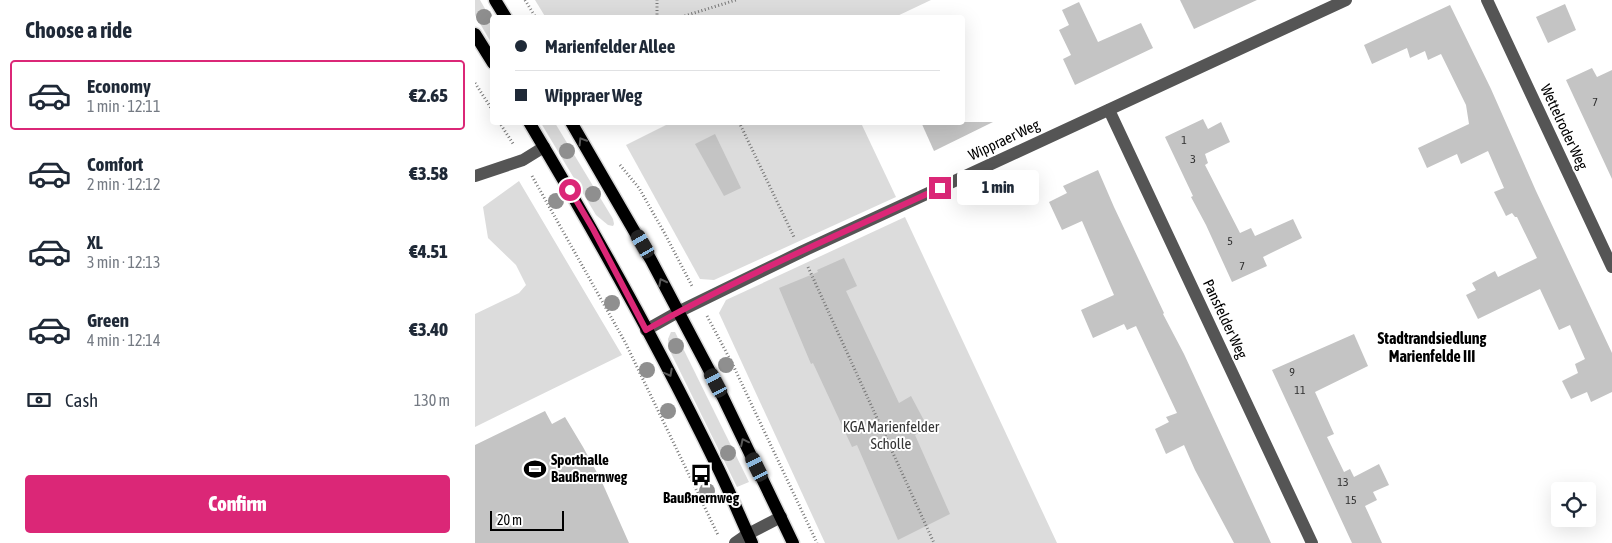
<!DOCTYPE html>
<meta charset="utf-8">
<style>
body{margin:0;font-family:"Asap Condensed",sans-serif;background:#f2f2f3;color:#1f2937;height:100vh;display:flex;flex-direction:column;font-size:19px;white-space:nowrap}
*{box-sizing:border-box;margin:0}
p{font-size:16px;color:#747a83}
.icon{flex:none;width:28px;height:28px;fill:none;stroke:currentColor;stroke-width:2;stroke-linecap:round;stroke-linejoin:round}
.map{position:relative;flex:1;overflow:hidden}
.drawer{display:flex;flex-direction:column;background:#fff;width:475px}
.drawer>*{flex:none}
.banner{position:absolute;left:15px;top:15px;width:475px;height:110px;border-radius:5px;box-shadow:0 5px 20px #0002;display:grid;align-content:center;height:110px;padding:0 25px;background:#fff}
.buttons{position:absolute;left:1076px;top:482px;display:grid;gap:10px}
.buttons a{display:grid;place-items:center;width:45px;height:45px;border-radius:5px;background:#fff;box-shadow:0 5px 20px #0002;font-size:25px}
.scale{position:absolute;left:15px;bottom:12px;width:74px;box-sizing:border-box;padding-left:5px;border:2px solid #000;border-top:0;font-size:14px;line-height:18px;white-space:nowrap;color:#000;-webkit-text-stroke:4px #fff;paint-order:stroke}
.end{position:absolute;width:22px;height:22px;margin:-11px;border:6px solid #db2777;background:#fff;box-shadow:0 0 0 2px #fff}
.from{border-radius:50%}
.bubble{position:absolute;height:35px;border-radius:5px;background:#fff;box-shadow:0 5px 20px #0002;font-size:16px;font-weight:800;line-height:35px;text-align:center}
.car{position:absolute;width:15px;height:30px;margin:-15px -8px;border-radius:6px;box-shadow:0 0 4px 1px #0007;background:linear-gradient(#222 24%,#8ab4d8 0 40%,#222 0 76%,#8ab4d8 0 86%,#222 0)}
.banner b{display:flex;align-items:center;gap:18px;height:48px;font-size:19px}
.banner b+b{border-top:1px solid #e0e1e3}
.banner i{width:12px;height:12px;background:#1f2937}
ul{padding:0;list-style:none}
li{display:flex;align-items:center;gap:15px;height:70px;margin:0 10px 8px;padding:0 15px;border:2px solid transparent;border-radius:5px}
li div{flex:1}
li b{display:block;font-size:19px}
li em{font-style:normal;font-weight:800}
li.on{border-color:#db2777}
li>.icon{width:45px;height:45px;stroke-width:1.5}
h2{padding:0 25px;font-size:22px;line-height:60px}
.pay{display:flex;align-items:center;gap:12px;height:55px;padding:0 25px;font-size:19px}
.pay p{margin-inline-start:auto}
.button{display:flex;gap:10px;margin-top:auto;padding:10px 25px}
.button a{flex:1;height:58px;border-radius:5px;background:#db2777;color:#fff;font-size:20px;font-weight:800;line-height:58px;text-align:center}
main{display:flex;flex:1;min-height:0}
.map>svg:first-child{display:block}
.green{fill:#dcdcdc}
.building{fill:#c4c4c4}
.lines{fill:none;stroke-linecap:round;stroke-linejoin:round}
.major-casing{stroke:#dbdbdb;stroke-width:15}
.path{stroke:#777;stroke-width:3;stroke-dasharray:1 2.5;stroke-linecap:butt}
.minor{stroke:#555;stroke-width:12}
.major{stroke:#000;stroke-width:12}
.tree{fill:#8f8f8f}
.oneway{stroke:#595959}
.route{stroke:#db2777;stroke-width:6}
.labels{text-anchor:middle;stroke-width:4;stroke-linejoin:round;paint-order:stroke}
.number-label{font-size:12px;fill:#313131}
.street-label{font-size:15px;fill:#000;stroke:#fff}
.park-label{font-size:15px;fill:#333;stroke:#fff}
.poi-label{font-size:15px;font-weight:bold;fill:#000;stroke:#fff;text-anchor:start}
.neighbourhood-label{font-size:16px;font-weight:bold;fill:#000;stroke:#fff}
</style>
<main>
<section class="drawer">
<h2>Choose a ride</h2>
<ul>
<li class="on"><svg class="icon" aria-label="car" viewBox="0 0 24 24"><path d="M5 17H2v-5l4-1 3-4h7l3 4 3 1v5h-3M9 17h6M6 11h13"/><circle cx="7" cy="17" r="2"/><circle cx="17" cy="17" r="2"/></svg><div><b>Economy</b><p>1 min · 12:11</p></div><em>€2.65</em></li>
<li><svg class="icon" aria-label="car" viewBox="0 0 24 24"><path d="M5 17H2v-5l4-1 3-4h7l3 4 3 1v5h-3M9 17h6M6 11h13"/><circle cx="7" cy="17" r="2"/><circle cx="17" cy="17" r="2"/></svg><div><b>Comfort</b><p>2 min · 12:12</p></div><em>€3.58</em></li>
<li><svg class="icon" aria-label="car" viewBox="0 0 24 24"><path d="M5 17H2v-5l4-1 3-4h7l3 4 3 1v5h-3M9 17h6M6 11h13"/><circle cx="7" cy="17" r="2"/><circle cx="17" cy="17" r="2"/></svg><div><b>XL</b><p>3 min · 12:13</p></div><em>€4.51</em></li>
<li><svg class="icon" aria-label="car" viewBox="0 0 24 24"><path d="M5 17H2v-5l4-1 3-4h7l3 4 3 1v5h-3M9 17h6M6 11h13"/><circle cx="7" cy="17" r="2"/><circle cx="17" cy="17" r="2"/></svg><div><b>Green</b><p>4 min · 12:14</p></div><em>€3.40</em></li>
</ul>
<div class="pay"><svg class="icon" aria-label="cash" viewBox="0 0 24 24"><path d="M3 7h18v10H3z"/><circle cx="12" cy="12" r="2"/></svg>Cash<p>130 m</p></div>
<div class="button"><a>Confirm</a></div>
</section>
<div class="map">
<svg width="1137" height="543" viewBox="0 0 1137 543">
<rect width="100%" height="100%" fill="#fff"/>
<!-- green -->
<g class="green">
<polygon points="0,0 5,0 17,21 17,44 0,15"/>
<polygon points="60,0 456,0 418,18 71,18"/>
<polygon points="66,123 80,123 138,219 139,224 138,226 133,225 121,215"/>
<polygon points="195,123 386,123 421,197 239,280 225,279 151,145"/>
<polygon points="44,181 147,355 0,427 0,314 44,293 51,285 41,265 13,238 8,207"/>
<polygon points="430,217 582,543 350,543 244,313 251,300"/>
<polygon points="196,332 200,332 274,482 262,487 194,349 193,339"/>
</g>
<!-- building -->
<g class="building">
<polygon points="705,0 782,0 719,29"/>
<polygon points="604,2 623,42 666,23 678,48 600,85 588,59 596,55 584,30 594,25 587,10"/>
<polygon points="1090,4 1101,30 1073,43 1061,17"/>
<polygon points="975,5 1016,89 1061,191 1137,353 1137,392 1116,402 1112,392 1096,399 1087,381 1103,373 1100,364 1110,359 1095,325 1084,330 1065,289 1003,319 991,295 1001,290 997,283 1020,271 1023,277 1062,258 1042,217 1040,217 1037,213 1031,216 1019,192 1029,188 1013,151 986,164 982,154 952,168 943,148 994,124 991,105 966,54 953,60 950,51 935,58 932,48 897,64 889,45"/>
<polygon points="1117,68 1122,77 1137,70 1137,179 1091,80"/>
<polygon points="728,119 733,129 746,122 755,142 730,154 733,163 730,165 765,233 776,228 780,236 818,219 827,238 788,257 792,266 757,282 731,225 716,197 718,196 690,137"/>
<polygon points="446,122 518,122 459,151"/>
<polygon points="240,134 266,188 249,196 220,144"/>
<polygon points="623,170 639,207 689,313 688,314 709,354 796,543 759,543 720,470 709,445 691,454 680,429 694,422 691,417 702,413 661,326 652,330 649,324 618,338 606,310 639,295 607,221 587,230 574,202 592,193 588,186"/>
<polygon points="369,258 382,286 371,291 424,403 436,396 453,428 440,435 475,514 423,540 382,445 377,447 338,363 336,364 304,288 343,272 342,270"/>
<polygon points="879,334 893,366 840,392 859,434 852,437 869,472 875,469 879,477 904,464 914,485 898,492 902,500 890,506 907,543 877,543 797,370"/>
<polygon points="70,411 77,424 90,417 108,447 126,480 154,543 0,543 0,445"/>
</g>
<g class="lines">
<!-- major casing -->
<g class="major-casing">
<g id="major">
<polyline points="20,0 31,18"/>
<polyline points="0,34 18,63"/>
<path d="M 54,122 C 121,234 184,347 241,464 C 254,490 265,517 277,543"/>
<polyline points="96,122 176,260 241,383 318,543"/>
</g>
</g>
<!-- path -->
<g class="path">
<polyline points="50,0 61,18"/>
<polyline points="182,18 182,0"/>
<polyline points="203,18 261,0"/>
<polyline points="0,83 18,111"/>
<polyline points="24,122 39,145"/>
<polyline points="264,122 319,237"/>
<polyline points="145,165 164,188 190,234 217,286"/>
<polyline points="57,176 150,342 243,535"/>
<polyline points="333,267 459,543"/>
<polyline points="232,316 257,363 342,543"/>
<polyline points="217,480 226,475"/>
</g>
<!-- minor -->
<g class="minor">
<polyline points="1012,0 1137,267"/>
<polyline points="634,110 837,543"/>
<polyline points="0,176 48,160 69,147"/>
<polyline points="171,330 203,312 326,252 871,0"/>
<polyline points="260,543 273,534 306,517"/>
</g>
<!-- major -->
<use href="#major" class="major"/>
</g>
<!-- trees -->
<g class="tree">
<circle cx="9" cy="17" r="8"/>
<circle cx="92" cy="151" r="8"/>
<circle cx="118" cy="194" r="8"/>
<circle cx="81" cy="201" r="8"/>
<circle cx="137" cy="303" r="8"/>
<circle cx="201" cy="346" r="8"/>
<circle cx="251" cy="365" r="8"/>
<circle cx="172" cy="370" r="8"/>
<circle cx="193" cy="411" r="8"/>
<circle cx="253" cy="453" r="8"/>
<circle cx="232" cy="491" r="8"/>
</g>
<!-- one-way arrows -->
<defs><path id="oneway-chevron" d="M-2-3.5L2.5 0L-2 3.5" fill="none" stroke-width="1.6" stroke-linecap="round" stroke-linejoin="round" transform="scale(1.25)"/></defs>
<g class="oneway">
<use href="#oneway-chevron" transform="translate(107 141) rotate(-122)"/>
<use href="#oneway-chevron" transform="translate(187 282) rotate(-117)"/>
<use href="#oneway-chevron" transform="translate(194 373) rotate(62)"/>
<use href="#oneway-chevron" transform="translate(269 442) rotate(-116)"/>
</g>
<g class="lines">
<!-- route -->
<path class="route" d="M 95,190 L 118,229 L 171,330 C 266,276 367,233 465,188"/>
</g>
<!-- icons -->
<defs>
<g id="stadium-bare" transform="scale(1.725)"><path d="M0-5a6.5 5 0 1 0 0 10a6.5 5 0 1 0 0-10ZM-3.5-1.8h7v3.6h-7Z" fill="#000" stroke="#fff" stroke-width="2.5" paint-order="stroke"/></g>
<g id="bus-bare" transform="scale(1.725)"><path d="M-5-6H5V4H4V6H2V4H-2V6H-4V4H-5ZM-3.5-4V0h7V-4ZM-3.5 1.2v1.5H-2V1.2ZM2 1.2v1.5H3.5V1.2Z" fill="#000" stroke="#fff" stroke-width="2.5" paint-order="stroke"/></g>
</defs>
<g fill-rule="evenodd">
<use href="#stadium-bare" x="60" y="469"/>
<use href="#bus-bare" x="226" y="475"/>
</g>
<g class="labels">
<!-- number labels -->
<g class="number-label">
<text x="1120" y="106">7</text>
<text x="709" y="144">1</text>
<text x="718" y="163">3</text>
<text x="755" y="245">5</text>
<text x="767" y="270">7</text>
<text x="817" y="376">9</text>
<text x="825" y="394">11</text>
<text x="868" y="486">13</text>
<text x="876" y="504">15</text>
</g>
<!-- street labels -->
<g class="street-label">
<text transform="translate(1089 127) rotate(65)" y="5">Wettelroder Weg</text>
<text transform="translate(529 140) rotate(-25)" y="5">Wippraer Weg</text>
<text transform="translate(750 319) rotate(65)" y="5">Pansfelder Weg</text>
</g>
<!-- park labels -->
<g class="park-label">
<text x="416" y="432">KGA Marienfelder<tspan x="416" dy="17">Scholle</tspan></text>
</g>
<!-- poi labels -->
<g class="poi-label">
<text x="76" y="465">Sporthalle<tspan x="76" dy="17">Baußnernweg</tspan></text>
<text x="226" y="503" text-anchor="middle">Baußnernweg</text>
</g>
<!-- neighbourhood labels -->
<g class="neighbourhood-label">
<text x="957" y="344">Stadtrandsiedlung<tspan x="957" dy="18">Marienfelde III</tspan></text>
</g>
</g>
</svg>
<div class="buttons">
<a><svg class="icon" aria-label="locate" viewBox="0 0 24 24"><circle cx="12" cy="12" r="6"/><path d="M12 2v4M12 18v4M2 12h4M18 12h4"/></svg></a>
</div>
<div class="scale">20 m</div>
<i class="end from" style="left:95px;top:190px"></i>
<i class="end" style="left:465px;top:188px"></i>
<div class="bubble" style="left:482px;top:170px;width:82px">1 min</div>
<i class="car" style="left:168px;top:244px;rotate:330deg"></i>
<i class="car" style="left:241px;top:383px;rotate:332deg"></i>
<i class="car" style="left:282px;top:467px;rotate:334deg"></i>
<div class="banner">
<b><i class="from"></i>Marienfelder Allee</b>
<b><i></i>Wippraer Weg</b>
</div>
</div>
</main>
